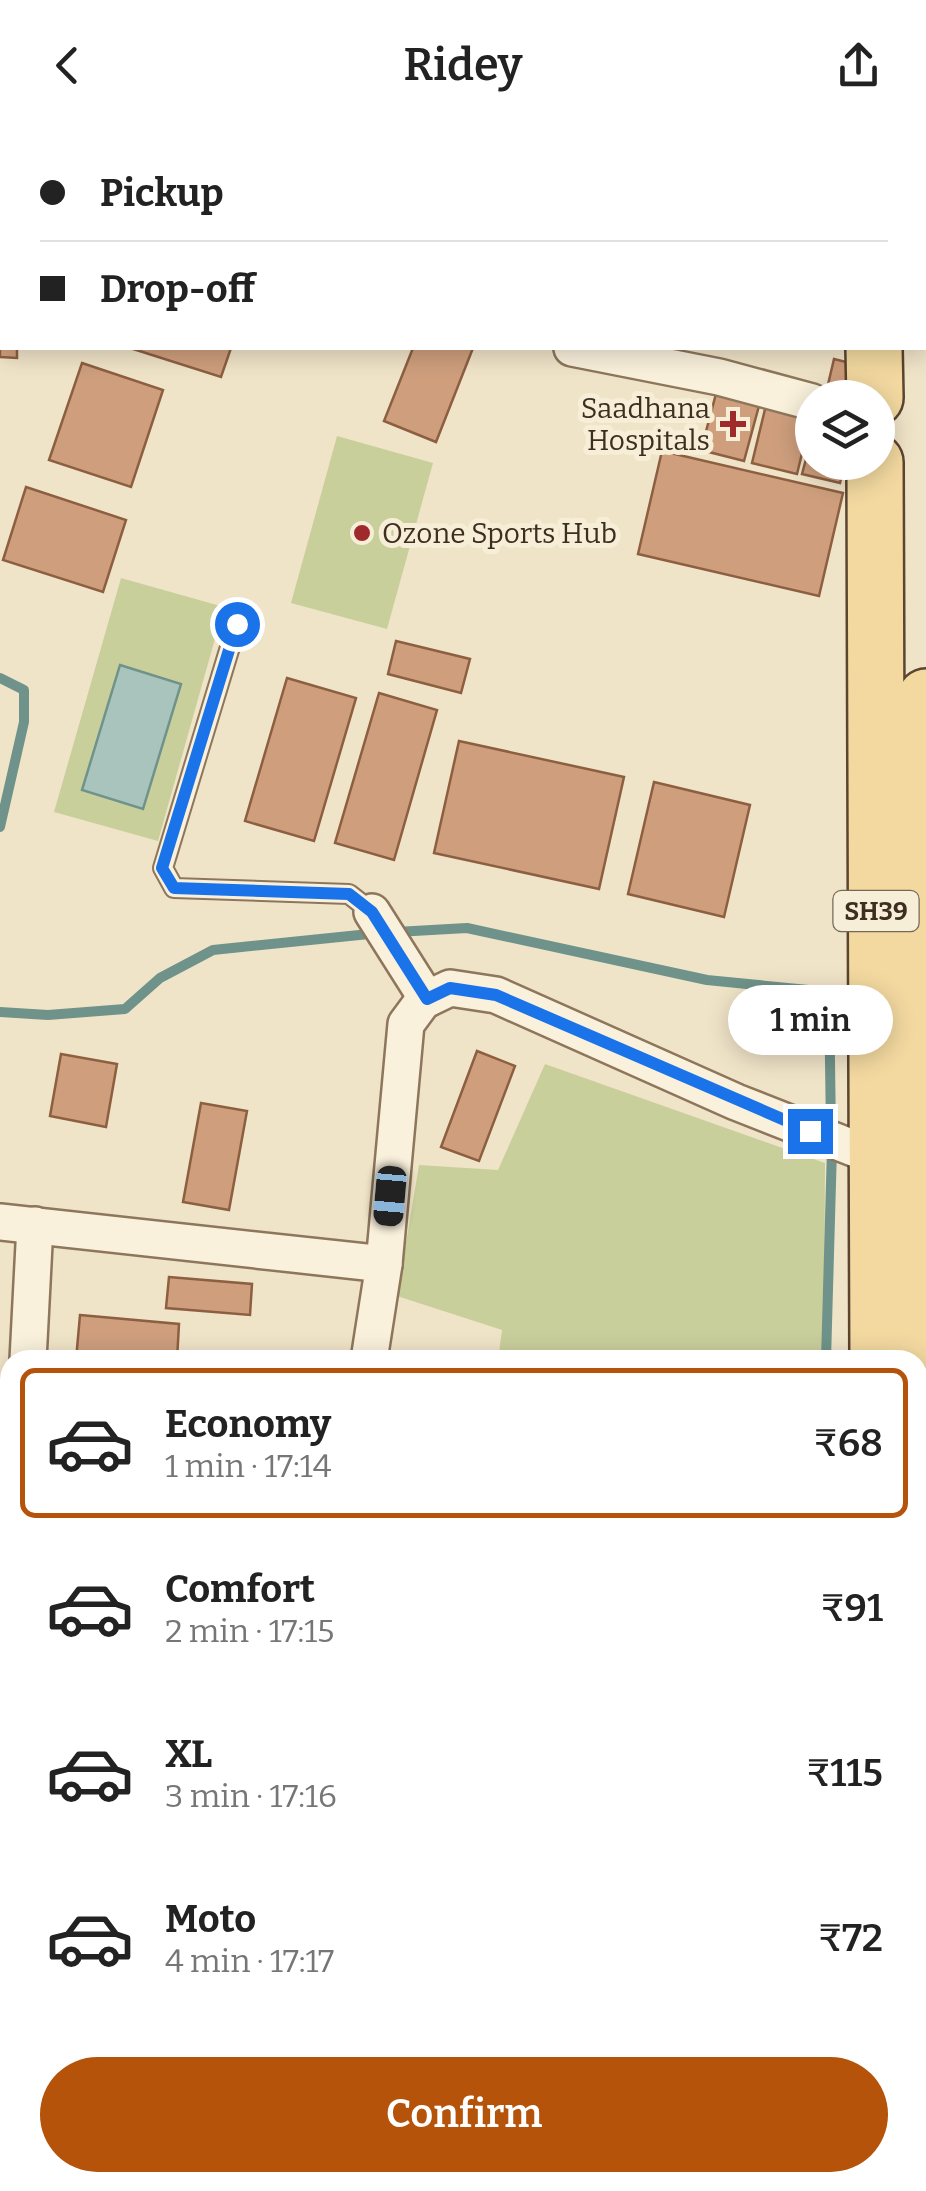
<!DOCTYPE html>
<meta charset="utf-8">
<style>
body{margin:0;font-family:Bitter,serif;background:#f6f6f6;color:#222;height:100vh;display:flex;flex-direction:column;font-size:38px;white-space:nowrap}
*{box-sizing:border-box;margin:0}
p{font-size:32px;color:#767676}
.icon{flex:none;width:55px;height:55px;fill:none;stroke:currentColor;stroke-width:2;stroke-linecap:round;stroke-linejoin:round}
.map{position:relative;flex:1;overflow:hidden}
.drawer{position:absolute;left:0px;top:1220px;width:928px;height:842px;display:flex;flex-direction:column;background:#fff;border-radius:30px 30px 0 0;box-shadow:0 5px 25px #0003}
.drawer>*{flex:none}
.banner{position:absolute;left:0px;top:0px;width:928px;height:220px;box-shadow:0 5px 25px #0003;display:grid;align-content:center;height:220px;padding:0 40px;background:#fff}
.buttons{position:absolute;left:795px;top:250px;display:grid;gap:20px}
.buttons a{display:grid;place-items:center;width:100px;height:100px;border-radius:50%;background:#fff;box-shadow:0 5px 25px #0003;font-size:50px}
.end{position:absolute;width:45px;height:45px;margin:-22px;border:12px solid #1a73e8;background:#fff;box-shadow:0 0 0 5px #fff}
.from{border-radius:50%}
.bubble{position:absolute;height:70px;border-radius:35px;background:#fff;box-shadow:0 5px 25px #0003;font-size:32px;font-weight:600;line-height:70px;text-align:center}
.car{position:absolute;width:30px;height:60px;margin:-30px -15px;border-radius:12px;box-shadow:0 0 8px 2px #0007;background:linear-gradient(#222 24%,#8ab4d8 0 40%,#222 0 76%,#8ab4d8 0 86%,#222 0)}
.banner b{display:flex;align-items:center;gap:35px;height:95px;font-size:38px}
.banner b+b{border-top:2px solid #e0e0e0}
.banner i{width:25px;height:25px;background:#222}
ul{padding:18px 0 0;list-style:none}
li{display:flex;align-items:center;gap:30px;height:150px;margin:0 20px 15px;padding:0 20px;border:5px solid transparent;border-radius:15px}
li div{flex:1}
li b{display:block;font-size:38px}
li em{font-style:normal;font-weight:600}
li.current{border-color:#b45309}
li>.icon{width:90px;height:90px;stroke-width:1.5}
.cta{display:flex;gap:20px;margin-top:auto;padding:20px 40px}
.cta a{flex:1;height:115px;border-radius:60px;background:#b45309;color:#fff;font-size:40px;font-weight:600;line-height:115px;text-align:center}
header{display:flex;justify-content:space-between;align-items:center;height:130px;padding:0 40px;background:#fff;font-size:45px;font-weight:600}
.map>svg:first-child{display:block}
.green{fill:#c9cf9b}
.water{fill:#a9c4bc;stroke:#6f938a;stroke-width:2.5}
.lines{fill:none;stroke-linecap:round;stroke-linejoin:round}
.stream{stroke:#6f938a;stroke-width:10}
.building{fill:#cf9f7d;stroke:#8d5f41;stroke-width:2.5}
.service-casing{stroke:#8d765c;stroke-width:22}
.minor-casing{stroke:#8d765c;stroke-width:40}
.primary-casing{stroke:#5b4430;stroke-width:60}
.service{stroke:#faf1dc;stroke-width:18}
.minor{stroke:#faf1dc;stroke-width:35}
.primary{stroke:#f3d9a0;stroke-width:55}
.route{stroke:#1a73e8;stroke-width:12}
.poi-dot{fill:#9e2a2b;stroke:#f7eed8;stroke-width:4}
.labels{text-anchor:middle;stroke-width:10;stroke-linejoin:round;paint-order:stroke}
.shield{fill:#f7eed8;stroke:#756857;stroke-width:2.5}
.shield-label{font-size:25px;font-weight:bold;fill:#3d2e20}
.poi-label{font-size:28px;fill:#3d2e20;stroke:#f7eed8;text-anchor:end}
</style>
<header><svg class="icon" aria-label="back" viewBox="0 0 24 24"><path d="M15 5l-7 7 7 7"/></svg>Ridey<svg class="icon" aria-label="share" viewBox="0 0 24 24"><path d="M12 15V3M7 8l5-5 5 5M5 13v7h14v-7"/></svg></header>
<div class="map">
<svg width="926" height="2061" viewBox="0 0 926 2061">
<rect width="100%" height="100%" fill="#f0e4c8"/>
<!-- green -->
<g class="green">
<polygon points="337,306 433,333 387,499 291,473"/>
<polygon points="121,448 224,477 158,711 54,682"/>
<polygon points="545,934 825,1033 824,1230 498,1230 502,1200 397,1166 419,1035 498,1040"/>
</g>
<!-- water -->
<polygon class="water" points="120,535 181,554 143,679 82,660"/>
<g class="lines">
<!-- stream -->
<g class="stream">
<polyline points="0,548 24,560 24,592 0,697"/>
<polyline points="396,802 467,798 707,850 829,862 831,1001"/>
<polyline points="0,882 48,885 125,879 160,848 213,820 379,803"/>
<polyline points="826,1230 832,1018"/>
<polyline points="591,2052 592,2061"/>
</g>
</g>
<!-- building -->
<g class="building">
<polygon points="0,182 2,218 17,218 17,228 0,227"/>
<polygon points="130,218 231,218 221,247"/>
<polygon points="413,218 473,218 436,312 384,291"/>
<polygon points="834,229 846,232 847,268 826,263"/>
<polygon points="82,233 163,260 131,357 49,330"/>
<polygon points="717,260 760,272 744,331 701,320"/>
<polygon points="767,271 812,282 797,344 752,333"/>
<polygon points="809,318 812,319 812,332 845,332 840,353 802,344"/>
<polygon points="662,321 843,363 819,466 638,424"/>
<polygon points="26,357 126,390 103,462 3,430"/>
<polygon points="396,511 470,529 461,563 388,544"/>
<polygon points="287,548 356,568 314,711 245,691"/>
<polygon points="379,563 437,580 394,730 335,713"/>
<polygon points="459,611 624,647 599,759 434,723"/>
<polygon points="654,652 750,675 724,787 628,764"/>
<polygon points="477,921 515,936 479,1031 441,1017"/>
<polygon points="61,924 117,934 106,997 50,986"/>
<polygon points="201,973 247,981 229,1080 183,1072"/>
<polygon points="169,1147 252,1154 250,1185 166,1178"/>
<polygon points="80,1185 179,1194 177,1230 76,1230"/>
<polygon points="0,1831 10,1833 10,1960 0,1959"/>
<polygon points="196,2052 242,2052 238,2061 192,2061"/>
<polygon points="257,2052 310,2052 306,2061 254,2061"/>
<polygon points="323,2052 357,2052 375,2061 319,2061"/>
<polygon points="697,2052 771,2052 771,2061 698,2061"/>
</g>
<g class="lines">
<!-- service casing -->
<g class="service-casing">
<polyline id="service" points="237,494 163,738 174,758 349,764 372,782"/>
</g>
<!-- minor casing -->
<g class="minor-casing">
<g id="minor">
<polyline points="447,0 456,2"/>
<polyline points="129,2 129,0"/>
<polyline points="193,2 194,0"/>
<polyline points="0,46 2,46"/>
<polyline points="572,218 719,247 812,272"/>
<polyline points="372,782 427,869"/>
<polyline points="0,1092 384,1134"/>
<polyline points="28,1230 35,1095"/>
<polyline points="369,1230 384,1134 406,894 423,871 450,858 496,865 736,972 876,1027"/>
<polyline points="8,1554 10,1524"/>
<polyline points="0,1796 10,1797"/>
<polyline points="405,2052 425,2061"/>
<polyline points="552,2052 552,2061"/>
</g>
</g>
<!-- primary casing -->
<g class="primary-casing">
<g id="primary">
<polyline points="870,0 870,2"/>
<polyline points="874,218 875,268"/>
<polyline points="875,332 878,1230"/>
<polyline points="926,567 919,1203 926,1825"/>
<polyline points="891,2052 891,2061"/>
</g>
</g>
<!-- service -->
<use href="#service" class="service"/>
<!-- minor -->
<use href="#minor" class="minor"/>
<!-- primary -->
<use href="#primary" class="primary"/>
</g>
<g class="lines">
<!-- route -->
<polyline class="route" points="237,494 162,738 174,758 349,764 372,782 427,869 450,858 496,865 810,1001"/>
</g>
<!-- markers -->
<g class="poi-dot">
<path d="M728 279h10v10h10v10h-10v10h-10v-10h-10v-10h10z"/>
<circle cx="362" cy="403" r="10"/>
</g>
<g class="labels">
<!-- shield labels -->
<rect class="shield" x="833.5" y="761" width="85" height="40" rx="8"/>
<g class="shield-label">
<text x="876" y="790">SH39</text>
</g>
<!-- poi labels -->
<g class="poi-label">
<text x="710" y="288">Saadhana<tspan x="710" dy="32">Hospitals</tspan></text>
<text x="382" y="413" text-anchor="start">Ozone Sports Hub</text>
</g>
</g>
</svg>
<div class="buttons">
<a><svg class="icon" aria-label="layers" viewBox="0 0 24 24"><path d="M12 4l9 5-9 5-9-5zM3 14l9 5 9-5"/></svg></a>
</div>
<i class="end from" style="left:237px;top:494px"></i>
<i class="end" style="left:810px;top:1001px"></i>
<div class="bubble" style="left:728px;top:855px;width:165px">1 min</div>
<i class="car" style="left:390px;top:1066px;rotate:185deg"></i>
<div class="banner">
<b><i class="from"></i>Pickup</b>
<b><i></i>Drop-off</b>
</div>
<section class="drawer">
<ul>
<li class="current"><svg class="icon" aria-label="car" viewBox="0 0 24 24"><path d="M5 17H2v-5l4-1 3-4h7l3 4 3 1v5h-3M9 17h6M6 11h13"/><circle cx="7" cy="17" r="2"/><circle cx="17" cy="17" r="2"/></svg><div><b>Economy</b><p>1 min · 17:14</p></div><em>₹68</em></li>
<li><svg class="icon" aria-label="car" viewBox="0 0 24 24"><path d="M5 17H2v-5l4-1 3-4h7l3 4 3 1v5h-3M9 17h6M6 11h13"/><circle cx="7" cy="17" r="2"/><circle cx="17" cy="17" r="2"/></svg><div><b>Comfort</b><p>2 min · 17:15</p></div><em>₹91</em></li>
<li><svg class="icon" aria-label="car" viewBox="0 0 24 24"><path d="M5 17H2v-5l4-1 3-4h7l3 4 3 1v5h-3M9 17h6M6 11h13"/><circle cx="7" cy="17" r="2"/><circle cx="17" cy="17" r="2"/></svg><div><b>XL</b><p>3 min · 17:16</p></div><em>₹115</em></li>
<li><svg class="icon" aria-label="car" viewBox="0 0 24 24"><path d="M5 17H2v-5l4-1 3-4h7l3 4 3 1v5h-3M9 17h6M6 11h13"/><circle cx="7" cy="17" r="2"/><circle cx="17" cy="17" r="2"/></svg><div><b>Moto</b><p>4 min · 17:17</p></div><em>₹72</em></li>
</ul>
<div class="cta"><a>Confirm</a></div>
</section>
</div>
